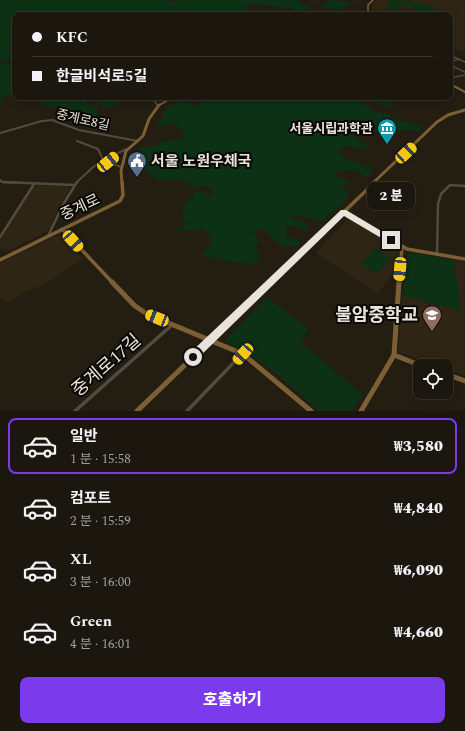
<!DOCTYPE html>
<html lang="ko">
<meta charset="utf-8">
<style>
body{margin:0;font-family:Spectral,"Noto Sans KR",serif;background:#28231c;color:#f1f3f6;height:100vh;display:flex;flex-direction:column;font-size:15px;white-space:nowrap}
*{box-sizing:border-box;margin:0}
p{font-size:13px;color:#a09f9e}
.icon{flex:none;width:22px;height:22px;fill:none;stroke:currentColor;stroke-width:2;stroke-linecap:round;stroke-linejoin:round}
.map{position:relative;height:411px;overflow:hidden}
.details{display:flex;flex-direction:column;background:#1b160e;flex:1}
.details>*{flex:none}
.top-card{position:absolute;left:12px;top:12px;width:441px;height:88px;border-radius:8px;box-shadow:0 2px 10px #0003,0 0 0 1px #39352e;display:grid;align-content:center;height:88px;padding:0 20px;background:#1b160e}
.buttons{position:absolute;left:413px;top:359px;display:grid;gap:8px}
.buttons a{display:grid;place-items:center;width:40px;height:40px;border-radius:8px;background:#1b160e;box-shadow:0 2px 10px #0003,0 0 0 1px #39352e;font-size:20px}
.end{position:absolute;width:18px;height:18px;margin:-9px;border:5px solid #e8e4dc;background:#111;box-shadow:0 0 0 2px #111}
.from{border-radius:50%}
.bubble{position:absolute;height:28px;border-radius:8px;background:#1b160e;box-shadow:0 2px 10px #0003,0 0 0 1px #39352e;font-size:13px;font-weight:800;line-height:28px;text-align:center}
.car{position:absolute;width:12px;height:24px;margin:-12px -6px;border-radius:5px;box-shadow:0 0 3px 1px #0007;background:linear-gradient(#f5c518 24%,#345 0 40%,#f5c518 0 76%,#345 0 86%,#f5c518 0)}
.top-card b{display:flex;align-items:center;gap:14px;height:38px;font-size:15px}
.top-card b+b{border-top:1px solid #39352e}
.top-card i{width:10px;height:10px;background:#f1f3f6}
ul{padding:7px 0 0;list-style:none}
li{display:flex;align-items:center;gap:12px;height:56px;margin:0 8px 6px;padding:0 12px;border:2px solid transparent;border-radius:8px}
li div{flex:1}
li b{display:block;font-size:15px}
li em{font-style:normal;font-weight:800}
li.on{border-color:#7c3aed}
li>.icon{width:36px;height:36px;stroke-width:1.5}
.primary-button{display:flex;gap:8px;margin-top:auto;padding:8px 20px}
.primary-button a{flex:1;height:46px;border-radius:8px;background:#7c3aed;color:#fff;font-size:16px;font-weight:800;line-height:46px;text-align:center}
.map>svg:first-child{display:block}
.built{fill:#2e2514}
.green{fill:#0c3115}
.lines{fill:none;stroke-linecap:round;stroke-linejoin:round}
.street-far3{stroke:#524c3e;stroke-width:1.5}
.street-far2{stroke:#524c3e;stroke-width:2}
.street-far1{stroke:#524c3e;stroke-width:2.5}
.street{stroke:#524c3e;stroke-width:3.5}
.secondary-far4{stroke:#7c5f34;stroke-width:1.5}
.secondary-far3{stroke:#7c5f34;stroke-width:2}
.secondary-far2{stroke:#7c5f34;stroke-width:3}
.secondary-far1{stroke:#7c5f34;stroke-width:3.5}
.secondary{stroke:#7c5f34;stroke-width:5}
.route{fill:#e8e4dc}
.labels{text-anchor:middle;stroke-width:4;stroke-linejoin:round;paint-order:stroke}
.far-street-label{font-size:13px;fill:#e8e4dc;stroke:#0b0804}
.far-poi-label{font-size:13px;font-weight:bold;fill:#e8e4dc;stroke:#0b0804;text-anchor:end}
.poi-label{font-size:15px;font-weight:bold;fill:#e8e4dc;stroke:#0b0804;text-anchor:start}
.street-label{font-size:15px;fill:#e8e4dc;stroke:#0b0804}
.near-poi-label{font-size:18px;font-weight:bold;fill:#e8e4dc;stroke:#0b0804;text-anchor:end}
.near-street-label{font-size:18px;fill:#e8e4dc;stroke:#0b0804}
</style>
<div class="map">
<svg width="465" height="411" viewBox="0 0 465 411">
<rect width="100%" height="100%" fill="#241e12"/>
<!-- built -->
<g class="built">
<polygon points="378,0 465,0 465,52 450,49 450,15 371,15 372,4"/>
<polygon points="34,185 70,187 48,231 9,250 0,249 0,238"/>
<polygon points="347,220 351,220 393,244 399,251 397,278 390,277 378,294 316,253"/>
<polygon points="60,234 83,259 42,286 27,291 7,303 0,298 0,263"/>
<polygon points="454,260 465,262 465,376 446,369 446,366 438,366 398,352 402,295 461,311"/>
</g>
<!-- green -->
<g class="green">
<path d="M 0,0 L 164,0 L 175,2 L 181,0 L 299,0 L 301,4 L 311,8 L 304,12 C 287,8 261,2 244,6 L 249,10 L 241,14 L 258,14 L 267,10 L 278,10 L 298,15 L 15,15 L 15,50 L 13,51 L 15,52 L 15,60 L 0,61 Z"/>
<polygon points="332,0 352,3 339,11 320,7"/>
<path d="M 390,0 C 407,0 421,3 436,8 L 432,12 L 441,15 L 420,15 L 413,13 L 418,11 L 412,7 L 400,5 L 398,7 L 402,9 L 398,10 L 400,11 L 390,12 L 396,10 L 385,6 Z"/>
<polygon points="5,63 14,65 15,68 15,95 0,97 3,101 0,103 0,64"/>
<path d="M 32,97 L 126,97 C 121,99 117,103 112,106 C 107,109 96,101 89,100 L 86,103 L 98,110 L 98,115 L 91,117 L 91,119 L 74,119 C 64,105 44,108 32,97 Z"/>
<path d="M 209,97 L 387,97 L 393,105 L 391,107 C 381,106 373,101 363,100 L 362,102 L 374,112 L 390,115 L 390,118 L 423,126 L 419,131 C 408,129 397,132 387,130 C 367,126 360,112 338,127 L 315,124 L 313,128 L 348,133 L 366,144 L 368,147 C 361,151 353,147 346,146 L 337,152 L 345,157 L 344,158 L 373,169 L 367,178 L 356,170 L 339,171 L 335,173 L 339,178 L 350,181 L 341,187 L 350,194 L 341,205 L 322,221 L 290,214 L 291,217 L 304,223 L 310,231 L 307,232 L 300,227 L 291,226 L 286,229 L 285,235 L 300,241 L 298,246 C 280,250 274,240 264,228 L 254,232 L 258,243 L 255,247 L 260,254 L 257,261 L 251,264 C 234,261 219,260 202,255 L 209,247 L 212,240 L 203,229 L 174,231 L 186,225 C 185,221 183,216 183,211 C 183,202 194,200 195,192 L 202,192 L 210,195 L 213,192 L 210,188 L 203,185 L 195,188 L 181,179 L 157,180 L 144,169 L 136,153 L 140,148 L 158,145 L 161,142 L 185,138 L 183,131 L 178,128 L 177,123 L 158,126 L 156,121 L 162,118 L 166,107 C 179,101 183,100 196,106 L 211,99 Z"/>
<polygon points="375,248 391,257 377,274 361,264"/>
<polygon points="408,252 454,260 461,311 402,295"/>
<path d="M 267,297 L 309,329 L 300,342 L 363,395 L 352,411 L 319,411 C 287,382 264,360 225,341 Z"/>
</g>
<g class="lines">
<!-- street-far3 -->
<g class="street-far3">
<polyline points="450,55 465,62"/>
<polyline points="450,62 459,59"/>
<polyline points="450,65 465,72"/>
<polyline points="450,78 465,75"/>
<polyline points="152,97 158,106"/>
</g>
<!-- street-far2 -->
<g class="street-far2">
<polyline points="0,133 42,121 52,120 79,130 138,141"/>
<polyline points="77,141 98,149 103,160 121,167"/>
<polyline points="108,161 118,153 127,149"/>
<polyline points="0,180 2,182 14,183"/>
<polyline points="76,183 92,168 103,160"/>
</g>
<!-- street-far1 -->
<g class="street-far1">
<polyline points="3,182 73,185"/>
<polyline points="48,236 64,203 77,182"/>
<polyline points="0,237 34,184"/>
<polyline points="437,254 438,204 441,194 450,185 465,186"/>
</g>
<!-- street -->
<g class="street">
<polyline points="75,411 172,325"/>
<polyline points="187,411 242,354"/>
</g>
<!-- secondary-far4 -->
<polyline class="secondary-far4" points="368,15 368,5 373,0"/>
<!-- secondary-far3 -->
<g class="secondary-far3">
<polyline points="450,84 465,92"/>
<polyline points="158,106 173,97"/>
</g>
<!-- secondary-far2 -->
<g class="secondary-far2">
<polyline points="122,183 121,171 126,151 143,136 149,119 159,105"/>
<polyline points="373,183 437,122 448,115 465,110"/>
</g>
<!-- secondary-far1 -->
<g class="secondary-far1">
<polyline points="344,212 407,249 465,259"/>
<polyline points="62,229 113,283"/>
<polyline points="0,260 120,201 123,195 122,182"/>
<polyline points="270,283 375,182"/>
<polyline points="399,283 402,247"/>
</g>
<!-- secondary -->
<g class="secondary">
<polyline points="112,282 135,306 147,314 243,354 311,411"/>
<polyline points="394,355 422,366"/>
<polyline points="446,374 465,381"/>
<polyline points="137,411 271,282"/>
<polyline points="361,411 394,355 399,282"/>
</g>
</g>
<!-- route -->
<polygon class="route" points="341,210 346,210 393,238 393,242 388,242 344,216 196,360 190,360 190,353"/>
<!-- icons -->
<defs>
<g id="museum-pin" transform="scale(1)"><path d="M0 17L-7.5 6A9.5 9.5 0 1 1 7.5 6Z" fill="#0f9aa8" stroke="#0b0804"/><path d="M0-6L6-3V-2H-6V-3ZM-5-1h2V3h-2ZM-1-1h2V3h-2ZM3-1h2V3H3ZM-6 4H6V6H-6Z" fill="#fff"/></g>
<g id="civic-pin" transform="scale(1)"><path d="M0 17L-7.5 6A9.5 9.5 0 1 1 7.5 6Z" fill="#5c6f8a" stroke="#0b0804"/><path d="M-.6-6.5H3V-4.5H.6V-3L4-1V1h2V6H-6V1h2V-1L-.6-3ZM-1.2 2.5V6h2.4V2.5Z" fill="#fff"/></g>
<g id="school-pin" transform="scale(1)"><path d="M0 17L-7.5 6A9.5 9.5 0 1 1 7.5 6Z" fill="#8d6e63" stroke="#0b0804"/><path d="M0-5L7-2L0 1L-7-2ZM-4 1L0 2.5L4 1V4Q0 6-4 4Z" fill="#fff"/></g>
</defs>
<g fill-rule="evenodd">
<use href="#museum-pin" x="387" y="128"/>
<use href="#civic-pin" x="137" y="161"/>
<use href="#school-pin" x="432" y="315"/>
</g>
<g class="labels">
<!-- far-street labels -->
<g class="far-street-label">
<text transform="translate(83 119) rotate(13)" y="5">중계로8길</text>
</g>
<!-- far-poi labels -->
<g class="far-poi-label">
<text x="373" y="133">서울시립과학관</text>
</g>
<!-- poi labels -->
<g class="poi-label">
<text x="151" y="166">서울 노원우체국</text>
</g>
<!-- street labels -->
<g class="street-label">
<text transform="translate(80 207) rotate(-25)" y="5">중계로</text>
</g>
<!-- near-poi labels -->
<g class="near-poi-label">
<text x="418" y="321">불암중학교</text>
</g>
<!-- near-street labels -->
<g class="near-street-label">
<text transform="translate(106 365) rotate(-41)" y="6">중계로17길</text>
</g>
</g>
</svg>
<div class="buttons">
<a><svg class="icon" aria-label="locate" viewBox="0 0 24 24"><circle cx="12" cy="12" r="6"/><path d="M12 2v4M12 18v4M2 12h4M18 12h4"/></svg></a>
</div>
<i class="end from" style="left:193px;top:357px"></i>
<i class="end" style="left:391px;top:240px"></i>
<div class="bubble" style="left:367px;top:182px;width:48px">2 분</div>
<i class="car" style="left:406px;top:153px;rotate:47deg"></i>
<i class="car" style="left:108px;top:162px;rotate:51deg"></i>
<i class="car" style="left:73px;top:241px;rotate:138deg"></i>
<i class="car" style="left:400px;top:269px;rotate:185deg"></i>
<i class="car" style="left:157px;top:318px;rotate:292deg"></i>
<i class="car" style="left:243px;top:354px;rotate:222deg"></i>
<div class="top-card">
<b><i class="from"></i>KFC</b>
<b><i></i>한글비석로5길</b>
</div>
</div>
<section class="details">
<ul>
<li class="on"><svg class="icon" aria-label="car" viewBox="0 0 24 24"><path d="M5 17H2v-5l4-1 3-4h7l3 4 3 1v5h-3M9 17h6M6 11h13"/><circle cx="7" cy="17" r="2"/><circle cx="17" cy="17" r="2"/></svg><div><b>일반</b><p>1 분 · 15:58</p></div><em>₩3,580</em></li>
<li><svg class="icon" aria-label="car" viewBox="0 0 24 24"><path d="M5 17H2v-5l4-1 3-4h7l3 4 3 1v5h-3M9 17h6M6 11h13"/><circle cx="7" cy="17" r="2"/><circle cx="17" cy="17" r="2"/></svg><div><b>컴포트</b><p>2 분 · 15:59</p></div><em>₩4,840</em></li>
<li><svg class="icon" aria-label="car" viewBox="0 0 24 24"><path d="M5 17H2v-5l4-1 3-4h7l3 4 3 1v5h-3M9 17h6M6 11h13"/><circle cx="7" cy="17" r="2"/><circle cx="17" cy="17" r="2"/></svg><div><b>XL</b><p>3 분 · 16:00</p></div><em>₩6,090</em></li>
<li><svg class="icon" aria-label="car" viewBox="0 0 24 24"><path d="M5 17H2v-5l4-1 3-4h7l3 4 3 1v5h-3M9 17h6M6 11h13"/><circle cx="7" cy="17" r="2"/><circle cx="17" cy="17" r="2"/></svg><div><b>Green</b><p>4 분 · 16:01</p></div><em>₩4,660</em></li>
</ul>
<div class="primary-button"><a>호출하기</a></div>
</section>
